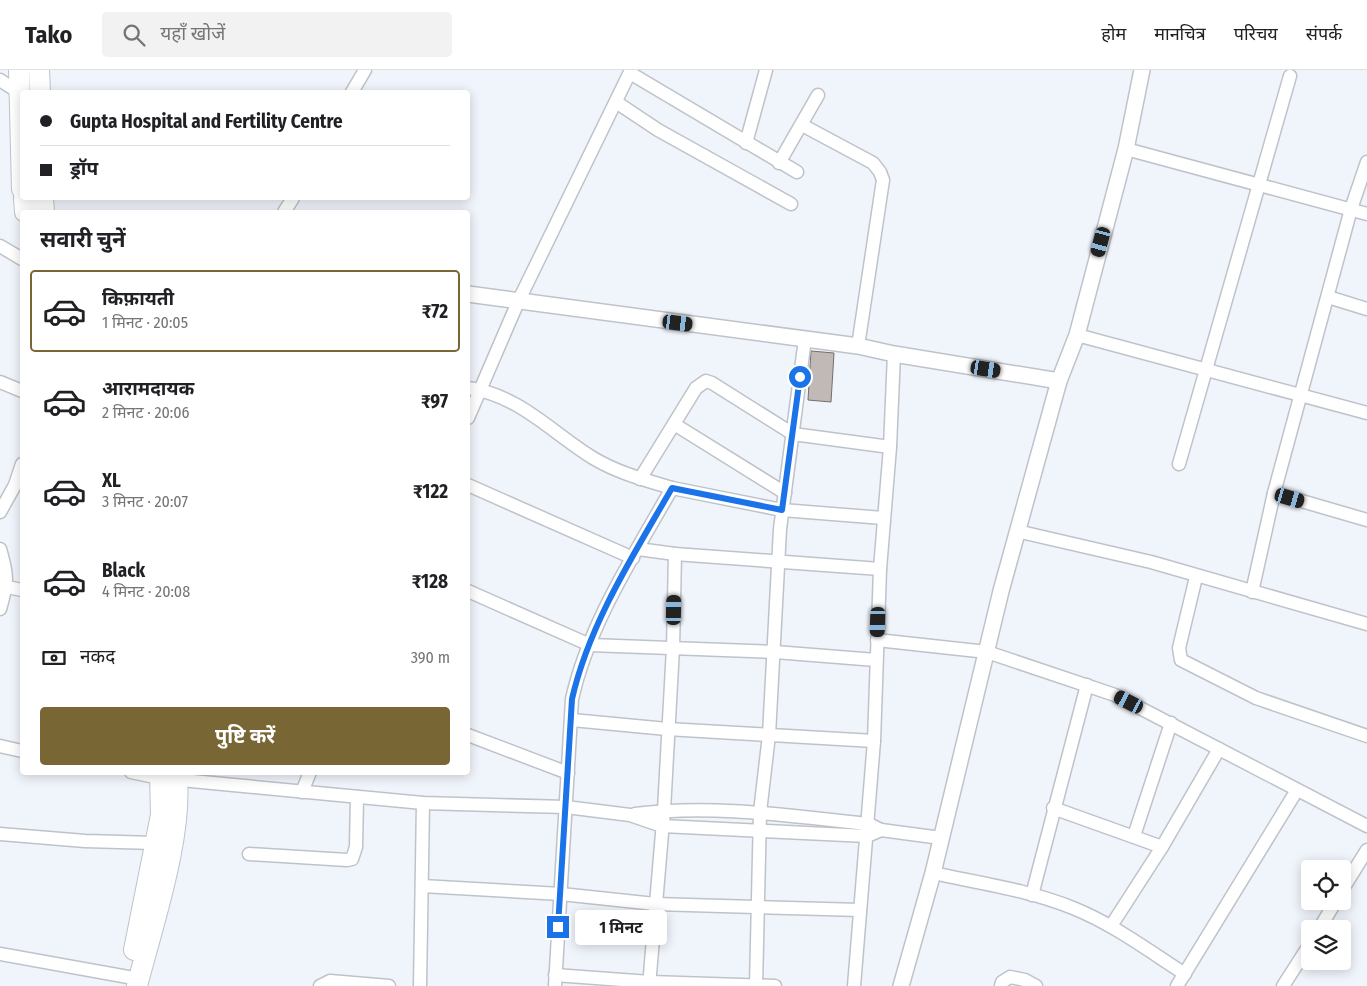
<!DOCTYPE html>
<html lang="hi">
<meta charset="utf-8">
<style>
body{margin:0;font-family:"Fira Sans Condensed","Noto Sans Devanagari",sans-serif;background:#f2f2f2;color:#202124;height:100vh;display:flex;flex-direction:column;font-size:19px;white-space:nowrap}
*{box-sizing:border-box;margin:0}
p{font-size:16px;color:#757577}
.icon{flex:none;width:28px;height:28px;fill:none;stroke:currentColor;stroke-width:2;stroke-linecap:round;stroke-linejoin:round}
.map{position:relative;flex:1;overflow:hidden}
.details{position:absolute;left:20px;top:140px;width:450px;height:565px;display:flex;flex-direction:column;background:#fff;border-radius:5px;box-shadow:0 2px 12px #0003}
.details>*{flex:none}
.banner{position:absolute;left:20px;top:20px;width:450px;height:110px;border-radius:5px;box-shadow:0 2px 12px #0003;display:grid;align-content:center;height:110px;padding:0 20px;background:#fff}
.fabs{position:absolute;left:1301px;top:790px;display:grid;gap:10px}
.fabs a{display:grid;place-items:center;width:50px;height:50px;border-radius:5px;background:#fff;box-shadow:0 2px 12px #0003;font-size:25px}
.end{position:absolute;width:22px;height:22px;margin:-11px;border:6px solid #1a73e8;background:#fff;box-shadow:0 0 0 2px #fff}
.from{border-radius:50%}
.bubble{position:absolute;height:35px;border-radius:5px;background:#fff;box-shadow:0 2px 12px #0003;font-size:16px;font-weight:700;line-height:35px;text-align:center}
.car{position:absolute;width:15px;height:30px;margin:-15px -8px;border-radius:6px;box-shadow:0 0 4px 1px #0007;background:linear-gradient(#222 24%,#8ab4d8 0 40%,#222 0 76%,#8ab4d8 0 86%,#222 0)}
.banner b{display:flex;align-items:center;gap:18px;height:48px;font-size:19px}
.banner b+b{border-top:1px solid #e0e0e0}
.banner i{width:12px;height:12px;background:#202124}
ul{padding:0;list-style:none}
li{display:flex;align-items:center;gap:15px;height:82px;margin:0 10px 8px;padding:0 10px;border:2px solid transparent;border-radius:5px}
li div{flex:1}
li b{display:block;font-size:19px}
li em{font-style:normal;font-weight:700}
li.on{border-color:#786735}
li>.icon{width:45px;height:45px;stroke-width:1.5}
h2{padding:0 20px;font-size:22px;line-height:60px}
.pay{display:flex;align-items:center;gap:12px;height:55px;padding:0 20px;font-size:19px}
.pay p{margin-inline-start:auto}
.cta{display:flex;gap:10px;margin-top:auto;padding:10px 20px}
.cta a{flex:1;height:58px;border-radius:5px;background:#786735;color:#fff;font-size:20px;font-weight:700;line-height:58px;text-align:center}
header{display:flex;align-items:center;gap:30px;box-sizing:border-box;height:70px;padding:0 25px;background:#fff;border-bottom:1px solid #e0e0e0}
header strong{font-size:24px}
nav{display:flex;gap:28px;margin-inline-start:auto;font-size:18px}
.search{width:350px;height:45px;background:#f2f2f2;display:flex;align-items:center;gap:12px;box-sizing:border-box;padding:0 18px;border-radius:5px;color:#757577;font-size:19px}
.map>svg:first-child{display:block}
.building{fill:#c1b9b6;stroke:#756e6c}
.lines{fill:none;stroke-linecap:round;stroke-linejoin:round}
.minor-casing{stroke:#bfc3c9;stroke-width:15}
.tertiary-casing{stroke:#bfc3c9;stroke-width:18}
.primary-casing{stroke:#bfc3c9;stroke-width:22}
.minor{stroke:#fff;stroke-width:12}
.tertiary{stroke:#fff;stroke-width:15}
.primary{stroke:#fff;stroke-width:20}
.route{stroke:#1a73e8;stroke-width:6}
</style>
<header>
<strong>Tako</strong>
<div class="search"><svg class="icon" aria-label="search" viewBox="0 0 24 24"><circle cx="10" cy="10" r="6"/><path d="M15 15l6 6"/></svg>यहाँ खोजें</div>
<nav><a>होम</a><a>मानचित्र</a><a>परिचय</a><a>संपर्क</a></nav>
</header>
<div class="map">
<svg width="1367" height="916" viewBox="0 0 1367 916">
<rect width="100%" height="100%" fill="#f0f4fb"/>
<!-- building -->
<polygon class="building" points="811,281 834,283 831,332 808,330"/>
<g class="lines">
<!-- minor casing -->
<g class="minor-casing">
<g id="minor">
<polyline points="630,3 797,102"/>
<polyline points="0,10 20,23"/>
<polyline points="352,22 365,0"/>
<polyline points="616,32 658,60 791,134"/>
<polyline points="802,55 873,93 880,102 883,110 858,276"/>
<polyline points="746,73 766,0"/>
<polyline points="1126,79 1367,144"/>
<polyline points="779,93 818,25"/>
<polyline points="284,142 293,128"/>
<polyline points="0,176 22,189"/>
<polyline points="1328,227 1367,239"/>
<polyline points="1077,265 1367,343"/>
<polyline points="0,312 22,321"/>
<path d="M 468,318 C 519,325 551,362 593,388 C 618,403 645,410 672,418"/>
<polyline points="468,348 518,232 631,0"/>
<polyline points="674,354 785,423"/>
<polyline points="1179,394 1290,6"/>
<polyline points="640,409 696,318 706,311 712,313 793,364 890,377"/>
<polyline points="468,415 633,488"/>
<polyline points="1274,423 1367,450"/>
<polyline points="0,442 15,415 22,394"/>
<polyline points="1017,461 1151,492 1367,554"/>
<path d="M 0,479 C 8,506 8,512 0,539"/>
<polyline points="638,479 675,484 880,499"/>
<polyline points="1196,507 1179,578 1181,590 1256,628 1367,666"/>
<polyline points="7,517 22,520"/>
<polyline points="468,521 590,575 775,582 876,590"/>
<polyline points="1252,522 1274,423 1351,139 1367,92"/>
<polyline points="877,570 987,582 1115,625 1367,756"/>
<polyline points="572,650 667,659 874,671"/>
<polyline points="468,665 568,703"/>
<polyline points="0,676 22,681"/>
<polyline points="131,702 160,708 423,733 566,737 630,745 662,756 867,766 881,760"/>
<polyline points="302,722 310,702"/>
<polyline points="1053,738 1162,777"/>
<path d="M 635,744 C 712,734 791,746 869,754 L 881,760 L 941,768"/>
<polyline points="0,764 85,771 155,773"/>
<polyline points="1134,766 1171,653"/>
<polyline points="249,784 347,790 352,789 356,777 357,727"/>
<path d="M 933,803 C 979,813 1029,820 1073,838 C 1113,854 1149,881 1185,904"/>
<polyline points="422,816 561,824 655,834 860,840"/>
<polyline points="1342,820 1367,780"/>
<polyline points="1032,825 1087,615"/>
<polyline points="1111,856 1162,777 1219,679"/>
<polyline points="1319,859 1336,831"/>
<polyline points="0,884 128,907"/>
<polyline points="555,905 650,912 775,916"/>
<polyline points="320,916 330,911 389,916"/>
<polyline points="420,916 423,733"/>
<path d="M 555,916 L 572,629 C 589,553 635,484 672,418 L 782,440 L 883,448"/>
<polyline points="649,916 664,740 673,578 675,484"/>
<polyline points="756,916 760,742 769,665 780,459 805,269"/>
<polyline points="854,916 874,671 880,499 890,377 894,284"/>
<polyline points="1001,916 1002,912 1010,907 1025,910 1036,916"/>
<polyline points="1177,916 1297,720"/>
<polyline points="1283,916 1310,874"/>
</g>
</g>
<!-- tertiary casing -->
<g class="tertiary-casing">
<g id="tertiary">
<polyline points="468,224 858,276 894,284 1059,311"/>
<polyline points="901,916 933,803 1001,521 1059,311 1077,265 1126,79 1142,0"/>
</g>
</g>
<!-- primary casing -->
<g class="primary-casing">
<g id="primary">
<polyline points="19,0 22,119"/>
<polyline points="39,0 40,22"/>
<polyline points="24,128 25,142"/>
<polyline points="43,128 44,142"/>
<polyline points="134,880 161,745 160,702"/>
<path d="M 137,916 C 152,857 185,761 176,702"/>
</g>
</g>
<!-- minor -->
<use href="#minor" class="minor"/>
<!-- tertiary -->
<use href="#tertiary" class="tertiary"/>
<!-- primary -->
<use href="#primary" class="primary"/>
</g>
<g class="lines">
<!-- route -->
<path class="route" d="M 558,857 L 572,629 C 589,554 634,484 672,418 L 782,440 L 800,307"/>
</g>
</svg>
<div class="fabs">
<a><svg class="icon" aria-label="locate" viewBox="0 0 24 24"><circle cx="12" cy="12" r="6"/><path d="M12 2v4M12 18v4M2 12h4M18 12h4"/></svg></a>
<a><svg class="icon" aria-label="layers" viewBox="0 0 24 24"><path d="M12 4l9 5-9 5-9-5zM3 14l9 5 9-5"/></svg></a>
</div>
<i class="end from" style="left:800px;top:307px"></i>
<i class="end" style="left:558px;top:857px"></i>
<div class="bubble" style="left:575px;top:840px;width:92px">1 मिनट</div>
<i class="car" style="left:1101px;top:172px;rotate:195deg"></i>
<i class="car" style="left:678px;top:253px;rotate:97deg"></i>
<i class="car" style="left:986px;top:299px;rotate:99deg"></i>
<i class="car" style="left:1290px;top:428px;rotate:106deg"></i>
<i class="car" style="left:674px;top:540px;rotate:1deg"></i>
<i class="car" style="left:878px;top:552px;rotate:182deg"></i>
<i class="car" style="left:1129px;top:632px;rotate:297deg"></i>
<div class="banner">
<b><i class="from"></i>Gupta Hospital and Fertility Centre</b>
<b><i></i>ड्रॉप</b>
</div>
<section class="details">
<h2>सवारी चुनें</h2>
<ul>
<li class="on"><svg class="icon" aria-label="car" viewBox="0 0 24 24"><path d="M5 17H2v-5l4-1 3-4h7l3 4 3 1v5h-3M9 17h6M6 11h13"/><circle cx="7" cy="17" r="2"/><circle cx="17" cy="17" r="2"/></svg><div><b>किफ़ायती</b><p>1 मिनट · 20:05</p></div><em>₹72</em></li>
<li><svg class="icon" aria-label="car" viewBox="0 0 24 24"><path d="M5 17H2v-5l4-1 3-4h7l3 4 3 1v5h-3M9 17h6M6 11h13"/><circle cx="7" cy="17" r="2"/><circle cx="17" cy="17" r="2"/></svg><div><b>आरामदायक</b><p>2 मिनट · 20:06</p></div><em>₹97</em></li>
<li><svg class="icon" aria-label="car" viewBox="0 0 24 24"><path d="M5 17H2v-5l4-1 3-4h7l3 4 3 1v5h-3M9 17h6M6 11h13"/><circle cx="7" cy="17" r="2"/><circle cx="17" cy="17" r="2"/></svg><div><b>XL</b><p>3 मिनट · 20:07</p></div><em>₹122</em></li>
<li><svg class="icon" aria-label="car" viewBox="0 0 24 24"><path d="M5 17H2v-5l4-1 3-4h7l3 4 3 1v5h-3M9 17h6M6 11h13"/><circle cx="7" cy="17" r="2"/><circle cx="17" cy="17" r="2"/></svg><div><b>Black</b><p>4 मिनट · 20:08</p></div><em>₹128</em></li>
</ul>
<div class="pay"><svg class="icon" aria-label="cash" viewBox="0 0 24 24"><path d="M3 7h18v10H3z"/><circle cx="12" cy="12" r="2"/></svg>नकद<p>390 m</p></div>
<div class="cta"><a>पुष्टि करें</a></div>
</section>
</div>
